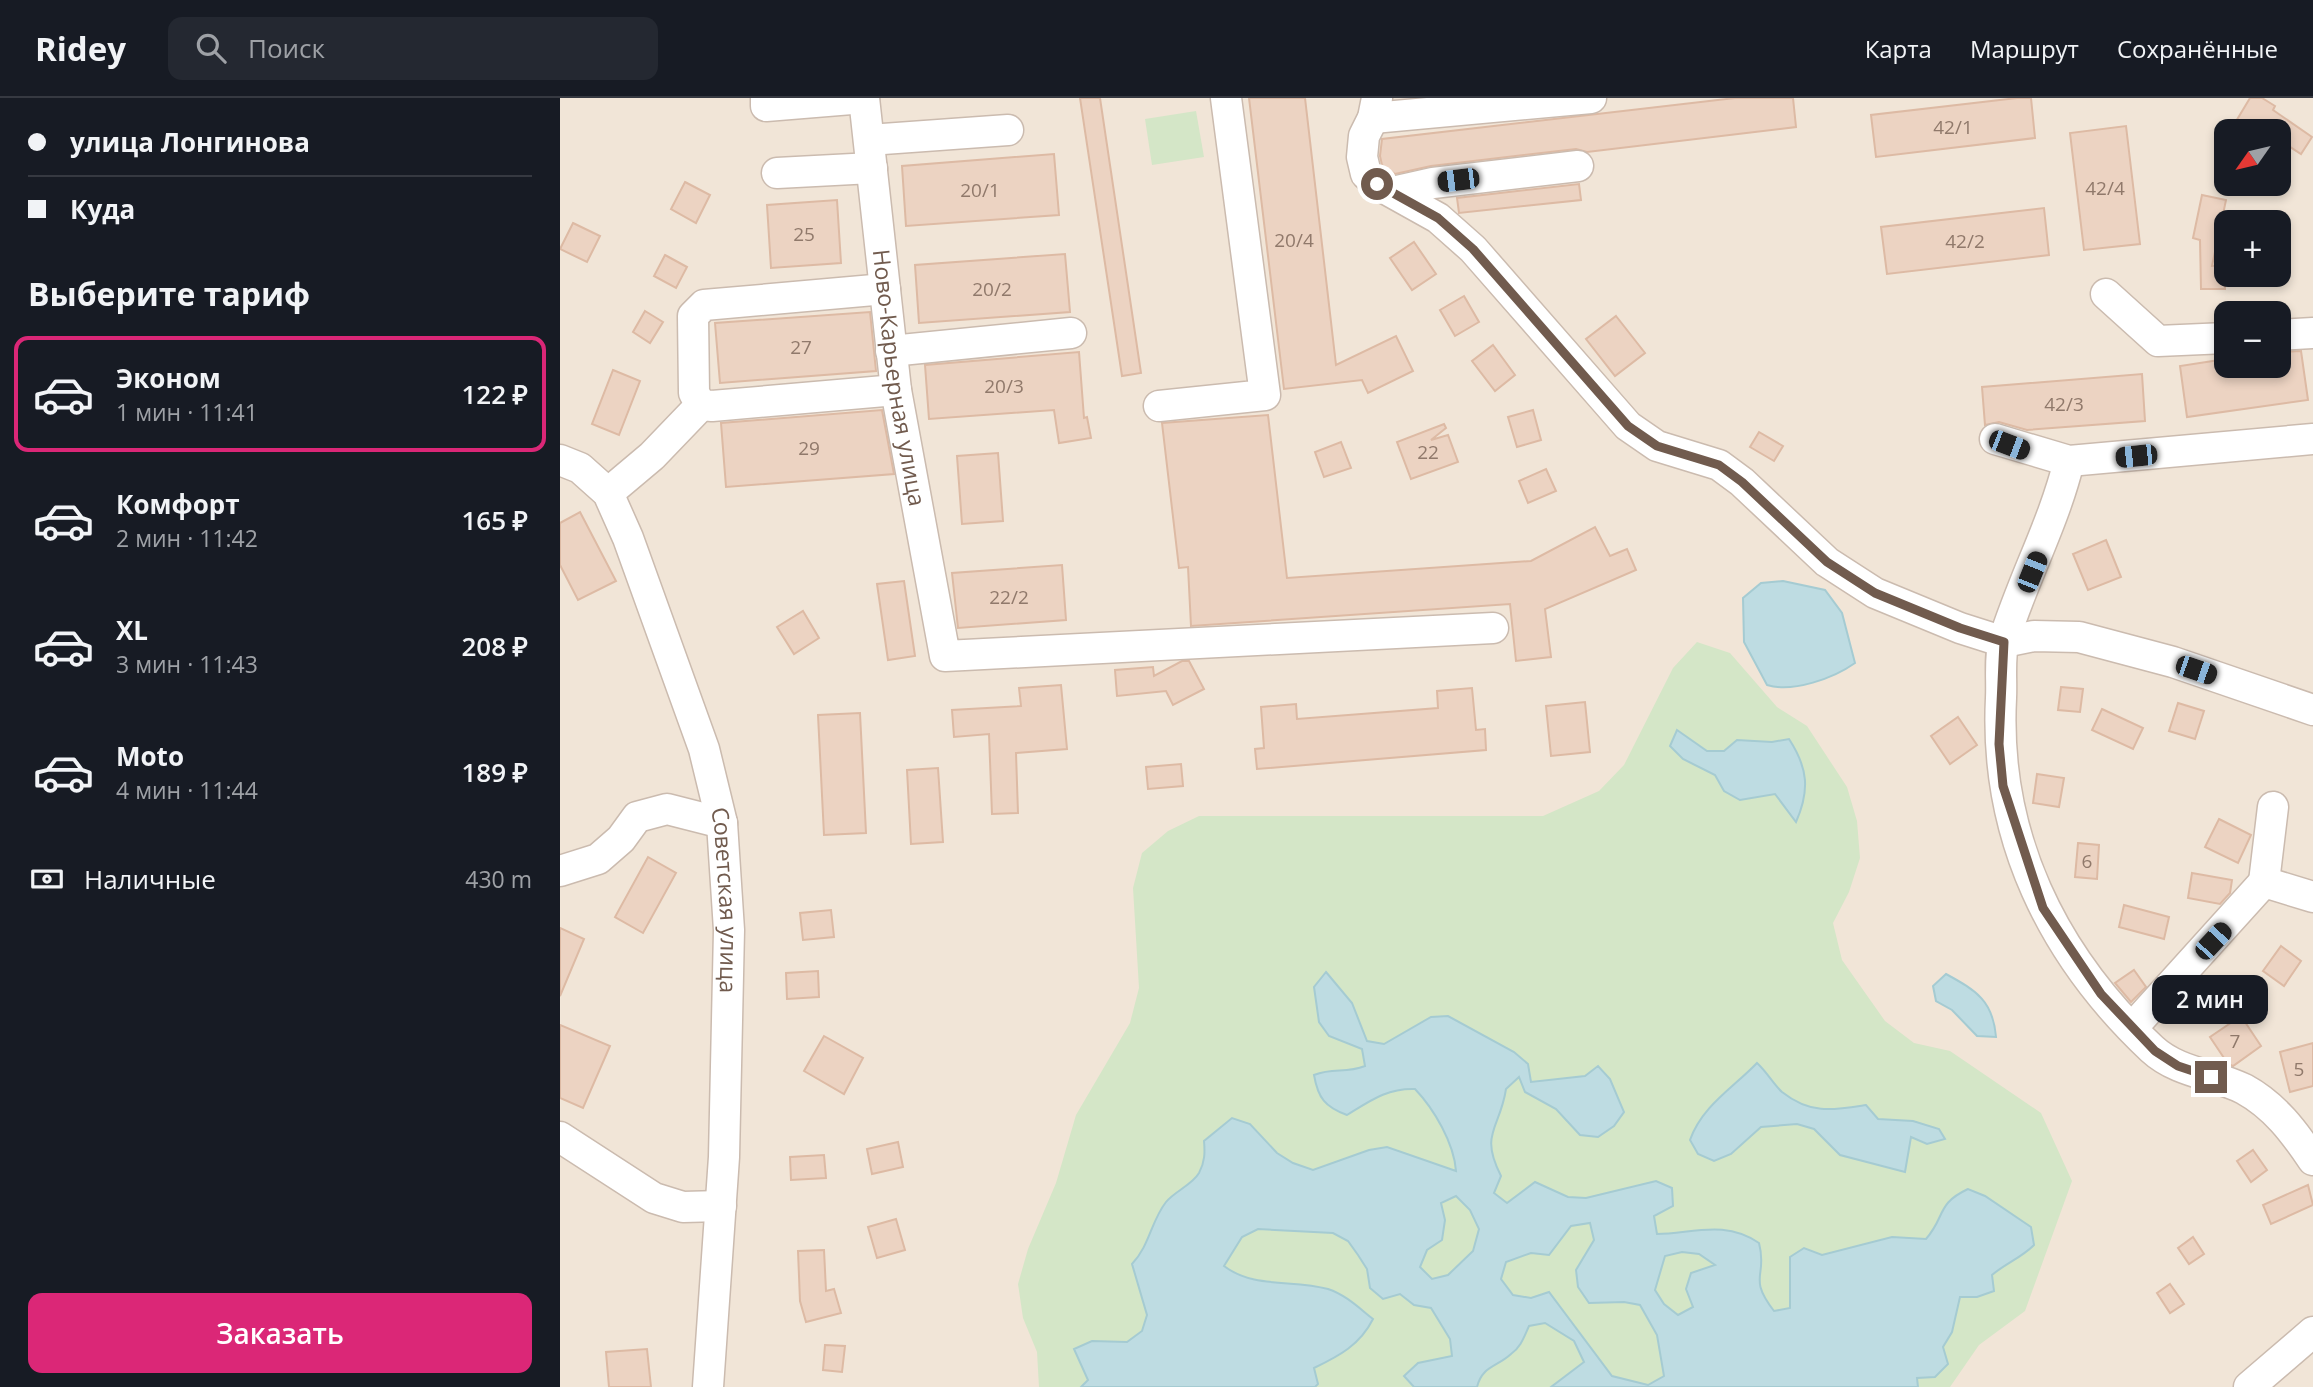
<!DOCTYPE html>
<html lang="ru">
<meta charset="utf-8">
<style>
body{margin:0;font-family:"Open Sans",sans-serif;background:#242831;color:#f1f3f6;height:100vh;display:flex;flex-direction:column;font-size:26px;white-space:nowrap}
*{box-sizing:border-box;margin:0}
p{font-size:23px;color:#9ea1a6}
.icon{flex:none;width:38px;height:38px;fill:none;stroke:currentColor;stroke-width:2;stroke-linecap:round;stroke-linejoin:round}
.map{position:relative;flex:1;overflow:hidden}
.panel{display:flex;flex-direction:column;background:#171b24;width:560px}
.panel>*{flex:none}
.guide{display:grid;align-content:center;height:154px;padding:0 28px;background:#171b24}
.needle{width:46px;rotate:236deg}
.controls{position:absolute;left:1654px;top:21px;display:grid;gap:14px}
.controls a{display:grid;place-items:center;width:77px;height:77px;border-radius:14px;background:#171b24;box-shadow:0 4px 10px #0003;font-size:35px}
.end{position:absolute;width:32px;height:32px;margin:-16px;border:9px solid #715b4e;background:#fff;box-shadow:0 0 0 4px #fff}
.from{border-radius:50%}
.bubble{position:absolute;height:49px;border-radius:14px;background:#171b24;box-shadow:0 4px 10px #0003;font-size:23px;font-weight:600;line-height:49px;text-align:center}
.car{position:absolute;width:21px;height:42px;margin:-21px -10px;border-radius:9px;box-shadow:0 0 5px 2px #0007;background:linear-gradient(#222 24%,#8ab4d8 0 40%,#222 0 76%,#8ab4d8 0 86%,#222 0)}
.guide b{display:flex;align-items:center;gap:24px;height:66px;font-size:26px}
.guide b+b{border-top:2px solid #363941}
.guide i{width:18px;height:18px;background:#f1f3f6}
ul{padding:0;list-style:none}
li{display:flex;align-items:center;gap:21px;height:116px;margin:0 14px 10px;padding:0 14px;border:4px solid transparent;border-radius:14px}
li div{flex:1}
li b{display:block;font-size:26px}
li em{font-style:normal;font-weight:600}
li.on{border-color:#db2777}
li>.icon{width:63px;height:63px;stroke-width:1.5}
h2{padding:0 28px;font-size:32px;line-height:84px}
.pay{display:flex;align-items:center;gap:18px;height:77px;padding:0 28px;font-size:26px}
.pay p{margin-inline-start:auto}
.button{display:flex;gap:14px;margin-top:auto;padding:14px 28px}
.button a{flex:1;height:80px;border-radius:14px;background:#db2777;color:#fff;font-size:28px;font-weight:600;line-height:80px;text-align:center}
header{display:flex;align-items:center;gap:42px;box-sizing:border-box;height:98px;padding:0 35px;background:#171b24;border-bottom:2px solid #363941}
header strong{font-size:33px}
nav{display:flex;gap:38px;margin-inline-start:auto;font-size:24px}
.search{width:490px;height:63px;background:#242831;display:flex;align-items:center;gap:18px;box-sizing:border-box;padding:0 24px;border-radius:14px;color:#9ea1a6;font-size:26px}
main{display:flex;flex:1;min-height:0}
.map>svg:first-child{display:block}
.residential{fill:#f1e5d7;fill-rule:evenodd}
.green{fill:#d4e6c7}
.water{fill:#bedce2;stroke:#a5cbd2;stroke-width:2;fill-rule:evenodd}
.building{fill:#ecd3c2;stroke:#ddbaa4;stroke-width:2}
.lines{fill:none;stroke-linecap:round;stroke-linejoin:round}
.minor-casing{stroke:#cbbbaf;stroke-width:33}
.minor{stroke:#fff;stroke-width:30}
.route{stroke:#715b4e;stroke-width:9}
.labels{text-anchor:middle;stroke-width:6;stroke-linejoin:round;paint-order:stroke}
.number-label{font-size:19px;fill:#90796b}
.street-label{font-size:23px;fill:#715b4e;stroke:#fdf7ed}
</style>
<header>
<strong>Ridey</strong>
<div class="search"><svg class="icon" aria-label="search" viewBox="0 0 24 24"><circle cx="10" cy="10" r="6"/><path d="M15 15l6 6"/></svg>Поиск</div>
<nav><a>Карта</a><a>Маршрут</a><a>Сохранённые</a></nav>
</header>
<main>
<section class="panel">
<div class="guide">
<b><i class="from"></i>улица Лонгинова</b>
<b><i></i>Куда</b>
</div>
<h2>Выберите тариф</h2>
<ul>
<li class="on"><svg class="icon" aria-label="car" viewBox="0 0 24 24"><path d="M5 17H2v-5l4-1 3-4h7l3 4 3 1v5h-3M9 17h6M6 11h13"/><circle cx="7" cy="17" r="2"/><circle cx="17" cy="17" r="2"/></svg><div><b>Эконом</b><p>1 мин · 11:41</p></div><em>122 ₽</em></li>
<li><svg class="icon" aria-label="car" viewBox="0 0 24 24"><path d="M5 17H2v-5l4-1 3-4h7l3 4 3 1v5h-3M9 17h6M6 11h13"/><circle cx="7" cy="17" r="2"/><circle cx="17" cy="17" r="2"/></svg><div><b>Комфорт</b><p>2 мин · 11:42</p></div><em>165 ₽</em></li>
<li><svg class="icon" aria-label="car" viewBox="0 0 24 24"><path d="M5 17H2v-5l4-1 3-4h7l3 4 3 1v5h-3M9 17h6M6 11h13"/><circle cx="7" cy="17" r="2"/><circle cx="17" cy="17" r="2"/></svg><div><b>XL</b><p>3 мин · 11:43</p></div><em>208 ₽</em></li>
<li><svg class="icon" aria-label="car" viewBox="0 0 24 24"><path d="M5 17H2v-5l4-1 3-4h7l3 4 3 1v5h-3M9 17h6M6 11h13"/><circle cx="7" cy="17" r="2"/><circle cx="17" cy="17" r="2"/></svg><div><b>Moto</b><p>4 мин · 11:44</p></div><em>189 ₽</em></li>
</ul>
<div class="pay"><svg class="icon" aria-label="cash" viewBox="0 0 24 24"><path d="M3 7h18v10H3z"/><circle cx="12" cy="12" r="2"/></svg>Наличные<p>430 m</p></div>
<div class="button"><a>Заказать</a></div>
</section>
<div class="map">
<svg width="1753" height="1289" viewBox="0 0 1753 1289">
<rect width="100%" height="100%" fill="#faf3e7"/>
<!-- residential -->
<path class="residential" d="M 0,0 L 1753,0 L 1753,1289 L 0,1289 ZM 1666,33 L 1718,33 L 1718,86 L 1666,86 ZM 1666,124 L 1718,124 L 1718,177 L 1666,177 ZM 1666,215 L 1718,215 L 1718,268 L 1666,268 Z"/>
<!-- green -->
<g class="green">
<polygon points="636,13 644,59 592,67 585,21"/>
<polygon points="1137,544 1170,555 1217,609 1247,628 1287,689 1297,723 1300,760 1289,794 1273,825 1282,862 1325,923 1354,945 1390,953 1481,1015 1512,1083 1465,1213 1419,1247 1390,1289 479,1289 477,1254 463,1220 458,1186 468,1151 496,1085 516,1017 570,925 579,890 573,790 582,755 608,733 639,718 983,718 1039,693 1064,667 1113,570"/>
</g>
<!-- water -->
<g class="water">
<path d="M 1223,483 L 1265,492 L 1282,515 L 1295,565 C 1274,580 1233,595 1207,587 L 1184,544 L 1183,500 L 1201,485 Z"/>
<path d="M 1117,632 L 1147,653 L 1164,653 L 1177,642 L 1212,644 L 1229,641 C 1248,670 1250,692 1236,724 L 1215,696 L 1180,702 L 1164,693 L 1155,677 L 1123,661 L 1110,648 Z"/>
<path d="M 766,874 L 792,905 L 807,943 L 824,946 L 871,919 L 888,918 L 954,954 L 968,966 L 971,984 L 1025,978 L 1038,968 L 1050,981 L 1064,1014 L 1054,1028 L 1038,1039 L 1020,1037 L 996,1011 L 965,994 L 959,979 L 946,991 C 940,1031 919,1035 941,1078 L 934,1095 L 947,1105 L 975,1084 L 1008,1099 L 1026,1100 L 1096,1083 L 1112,1090 L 1113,1108 L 1094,1118 L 1097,1136 C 1134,1135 1165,1122 1199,1145 C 1208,1179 1187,1178 1214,1213 L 1230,1210 L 1230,1159 L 1244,1150 L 1262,1157 L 1332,1139 L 1366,1141 C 1386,1118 1376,1106 1408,1091 L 1425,1098 L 1471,1129 L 1474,1147 C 1461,1160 1446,1165 1432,1177 L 1434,1193 L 1417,1199 L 1400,1199 L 1392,1234 L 1383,1249 L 1388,1266 L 1375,1279 L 1357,1280 L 1358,1289 L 991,1289 L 1024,1264 L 1014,1243 L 985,1225 L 969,1228 C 964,1239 961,1249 951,1256 C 937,1269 922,1268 917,1289 L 854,1289 L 844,1278 L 858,1265 L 892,1258 L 890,1241 L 871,1210 L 854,1207 L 840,1196 L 823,1201 L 810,1190 L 807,1171 L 798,1157 L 788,1143 L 773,1135 L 698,1131 L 682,1139 L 664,1168 C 694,1191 733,1181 768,1191 C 786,1197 799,1210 813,1221 C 800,1247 779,1258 754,1270 L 758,1286 L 755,1289 L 521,1289 L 528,1282 L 514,1251 L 532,1243 L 567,1244 L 582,1233 L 587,1217 L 572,1166 C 590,1147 591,1123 606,1104 C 615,1093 632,1087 639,1075 C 645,1064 645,1054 644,1043 L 672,1020 L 690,1026 L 717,1055 L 733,1065 L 753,1072 L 809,1052 L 827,1049 L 896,1073 C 894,1045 874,1011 855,991 C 827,990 810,1003 787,1017 C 765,1009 758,1000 754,977 C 774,969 785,976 805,968 L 802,951 L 769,938 L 759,924 L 754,889 ZM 896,1098 L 910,1112 L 919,1131 L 913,1153 L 888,1177 L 872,1181 L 860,1169 L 867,1152 L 882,1142 L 885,1122 L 881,1105 ZM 1030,1125 L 1034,1142 L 1016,1172 L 1018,1189 L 1029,1205 L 1064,1204 L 1080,1207 L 1097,1237 L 1104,1278 L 1088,1287 L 1052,1278 L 989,1194 L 971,1200 L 953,1197 L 941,1181 L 946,1164 L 971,1155 L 989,1157 L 1011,1128 ZM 1122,1154 L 1139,1156 L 1155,1167 L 1131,1175 L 1126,1191 L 1133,1209 L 1118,1217 L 1104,1206 L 1095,1192 L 1105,1158 Z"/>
<path d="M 1386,876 C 1417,893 1433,903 1436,939 L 1417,938 L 1392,912 L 1376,903 L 1373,888 Z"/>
<path d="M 1197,965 C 1207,974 1214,987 1222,994 C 1251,1017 1274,1012 1306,1007 L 1318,1021 L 1353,1023 L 1379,1031 L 1385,1041 L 1367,1046 L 1351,1039 L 1345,1074 L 1280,1057 L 1254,1031 L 1237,1026 L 1201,1029 L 1171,1056 L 1154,1063 L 1138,1056 L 1130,1042 C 1142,1008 1173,990 1197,965 Z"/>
</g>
<!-- building -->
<g class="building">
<polygon points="520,0 540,0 581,275 562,278"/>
<polygon points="689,0 745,0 776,267 836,238 853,273 808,295 802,282 724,291"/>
<polygon points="1175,0 1233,0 1236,29 1027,54 1016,51 871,68 835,76 822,67 820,58 822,41"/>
<polygon points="1457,0 1471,0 1475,40 1316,59 1311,17"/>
<polygon points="1690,0 1702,0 1715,8 1713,12 1752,39 1741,56 1718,41 1718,33 1688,33 1675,25"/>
<polygon points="1566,28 1580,146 1524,152 1510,35"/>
<polygon points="494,56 499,117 346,128 342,68"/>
<polygon points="125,84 150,97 136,125 111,111"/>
<polygon points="1019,86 1021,102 899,115 897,100"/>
<polygon points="1642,97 1666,102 1652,168 1664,167 1665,191 1641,191 1640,142 1633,140"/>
<polygon points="277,102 281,165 211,170 207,107"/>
<polygon points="1484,110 1489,157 1327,176 1321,129"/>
<polygon points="13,125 40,138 27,164 0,151"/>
<polygon points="854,144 876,176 852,192 830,160"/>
<polygon points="505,156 510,214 359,225 355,167"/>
<polygon points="105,157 127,169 116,190 94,178"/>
<polygon points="904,198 919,224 895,238 880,212"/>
<polygon points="85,213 103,224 90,245 73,234"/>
<polygon points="310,214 316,273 160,285 155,225"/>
<polygon points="1056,218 1085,255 1055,278 1026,241"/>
<polygon points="933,247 955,277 935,293 912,263"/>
<polygon points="1741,253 1748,302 1627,319 1620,268 1666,261 1666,268 1718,268 1718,254"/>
<polygon points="519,254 524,320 527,319 531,340 499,345 494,312 369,321 365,267"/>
<polygon points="53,272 80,283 59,337 32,326"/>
<polygon points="1582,276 1585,323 1467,332 1439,324 1425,327 1422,289"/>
<polygon points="322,312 334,376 166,389 161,325"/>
<polygon points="973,312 981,342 957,349 948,319"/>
<polygon points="708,317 727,480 971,463 1035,429 1050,458 1067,451 1076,472 985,511 991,559 956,563 950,506 631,528 628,469 619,470 602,325"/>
<polygon points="884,326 886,330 871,342 888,337 898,364 851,381 837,344"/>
<polygon points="1199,334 1223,348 1214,363 1190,349"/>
<polygon points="781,344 791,370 764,379 755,354"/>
<polygon points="438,355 443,423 402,426 397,358"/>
<polygon points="986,371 996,393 968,405 959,383"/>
<polygon points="20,414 56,483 18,502 0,467 0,425"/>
<polygon points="1546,442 1561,479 1528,492 1513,456"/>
<polygon points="502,467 506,522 398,530 392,475"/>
<polygon points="344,483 355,558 328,562 317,486"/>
<polygon points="243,513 259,540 234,556 217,529"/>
<polygon points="622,563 629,563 644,591 613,607 606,593 557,598 555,572 593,569 594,578"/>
<polygon points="501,587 507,651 456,655 458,715 432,716 429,636 394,639 392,612 461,608 459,590"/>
<polygon points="1501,589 1523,591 1520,614 1498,612"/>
<polygon points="912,590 916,632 925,631 926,652 697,671 695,651 704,650 701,609 736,606 737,621 878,610 877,593"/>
<polygon points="1025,604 1030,654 991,658 986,608"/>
<polygon points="1618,605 1644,613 1635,641 1609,633"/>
<polygon points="1542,611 1583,630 1573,651 1532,632"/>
<polygon points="300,615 306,735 264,737 258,617"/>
<polygon points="1398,619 1417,647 1390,666 1371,638"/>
<polygon points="621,666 623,688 588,691 586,669"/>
<polygon points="378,670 383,744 351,746 347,672"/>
<polygon points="1477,676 1504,680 1499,709 1473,705"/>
<polygon points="1659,721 1691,737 1678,765 1645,749"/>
<polygon points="1518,745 1539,747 1537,781 1515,779"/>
<polygon points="88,759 116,775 83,835 55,819"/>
<polygon points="1632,775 1672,782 1670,795 1660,806 1628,800"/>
<polygon points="1564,807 1609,819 1604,841 1559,829"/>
<polygon points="271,812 274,839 243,842 240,815"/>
<polygon points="0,830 24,841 0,898"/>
<polygon points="1721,848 1741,863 1724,888 1703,873"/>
<polygon points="1574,872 1586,889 1571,904 1555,885"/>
<polygon points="258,873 259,899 227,901 226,875"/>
<polygon points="1681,918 1701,948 1673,968 1668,966 1650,939"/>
<polygon points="0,927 50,948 23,1010 0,1000"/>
<polygon points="264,938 303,960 284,996 244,973"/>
<polygon points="1753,945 1753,988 1730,994 1720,954"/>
<polygon points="338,1044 343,1069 312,1076 307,1051"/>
<polygon points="1693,1052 1707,1072 1691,1084 1677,1063"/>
<polygon points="264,1057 266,1080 231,1082 230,1059"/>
<polygon points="1748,1087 1753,1107 1711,1126 1703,1107"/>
<polygon points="336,1121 345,1152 317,1160 308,1129"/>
<polygon points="1633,1139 1644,1156 1629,1166 1618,1150"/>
<polygon points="264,1152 266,1193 274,1191 281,1215 246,1224 240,1203 238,1153"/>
<polygon points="1610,1186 1624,1206 1610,1215 1597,1195"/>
<polygon points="265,1247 285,1248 282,1274 263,1272"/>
<polygon points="87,1251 91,1289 49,1289 46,1254"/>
</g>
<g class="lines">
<!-- minor casing -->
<g class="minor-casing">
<g id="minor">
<polyline points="206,0 206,8 304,0"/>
<path id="s1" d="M 304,0 L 336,292 L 385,558 L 933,530"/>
<polyline points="817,0 813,20 804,38 802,59 806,76 817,86 878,120 913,151 1068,328 1097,348 1159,367 1182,384 1267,464 1315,495 1400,530 1444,544 1474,538 1519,539 1613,564 1753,612"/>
<polyline points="813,20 1031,0"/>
<polyline points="309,42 448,32"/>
<polyline points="217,75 312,70"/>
<polyline points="833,94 873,85 1018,68"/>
<polyline points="325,191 144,207 133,218 134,295 141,307 152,308 336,292"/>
<polyline points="1546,196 1598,243 1666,240"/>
<polyline points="1718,237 1753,235"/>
<polyline points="331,253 511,235"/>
<polyline points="599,308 705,297 666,0"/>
<polyline points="1435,341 1509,363 1753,341"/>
<path id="s2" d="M 0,362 L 20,370 L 48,395 L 68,440 L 144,651 L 162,725 L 169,832 L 164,1059 L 148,1289"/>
<path d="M 1509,363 C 1494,425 1463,481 1444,542 C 1439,559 1442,582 1441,600 C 1434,738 1492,857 1592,951 C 1618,975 1654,976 1684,991 C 1715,1008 1734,1034 1753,1062"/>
<polyline points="48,395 92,358 141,307"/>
<polyline points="0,773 38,761 61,741 77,719 107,711 162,725"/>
<polyline points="1704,784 1713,709"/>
<polyline points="1572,930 1704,784 1753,799"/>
<polyline points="0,1039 94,1100 123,1109 161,1108"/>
<polyline points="1689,1289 1753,1234"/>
</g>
</g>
<!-- minor -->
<use href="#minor" class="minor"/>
</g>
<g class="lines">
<!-- route -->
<polyline class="route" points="817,86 878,120 913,151 1068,328 1097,348 1159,367 1182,384 1267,464 1315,495 1400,530 1444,544 1439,646 1443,688 1483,810 1541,896 1595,953 1618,968 1651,979"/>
</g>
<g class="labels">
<!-- number labels -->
<g class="number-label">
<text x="1393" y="36">42/1</text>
<text x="1545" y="97">42/4</text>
<text x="420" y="99">20/1</text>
<text x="244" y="143">25</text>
<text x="734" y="149">20/4</text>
<text x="1405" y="150">42/2</text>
<text x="432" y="198">20/2</text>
<text x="241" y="256">27</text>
<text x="444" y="295">20/3</text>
<text x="1504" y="313">42/3</text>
<text x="249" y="357">29</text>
<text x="868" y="361">22</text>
<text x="449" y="506">22/2</text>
<text x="1527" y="770">6</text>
<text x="1675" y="950">7</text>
<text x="1739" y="978">5</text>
</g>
<!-- street labels -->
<g class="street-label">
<text dy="8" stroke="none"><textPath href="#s1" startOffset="282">Ново-Карьерная улица</textPath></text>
<text dy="8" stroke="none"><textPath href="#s2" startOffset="486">Советская улица</textPath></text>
</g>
</g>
</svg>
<div class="controls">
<a><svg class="needle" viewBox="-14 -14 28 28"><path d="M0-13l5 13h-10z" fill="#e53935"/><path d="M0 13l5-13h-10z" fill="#9ea1a6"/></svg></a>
<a>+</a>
<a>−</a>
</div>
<i class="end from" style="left:817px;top:86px"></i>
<i class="end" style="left:1651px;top:979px"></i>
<div class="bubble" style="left:1592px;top:877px;width:116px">2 мин</div>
<i class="car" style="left:898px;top:82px;rotate:263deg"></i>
<i class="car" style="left:1449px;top:347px;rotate:111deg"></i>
<i class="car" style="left:1576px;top:358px;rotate:264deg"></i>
<i class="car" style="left:1472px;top:474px;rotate:22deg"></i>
<i class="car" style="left:1636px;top:572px;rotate:109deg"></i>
<i class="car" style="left:1653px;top:843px;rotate:43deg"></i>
</div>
</main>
